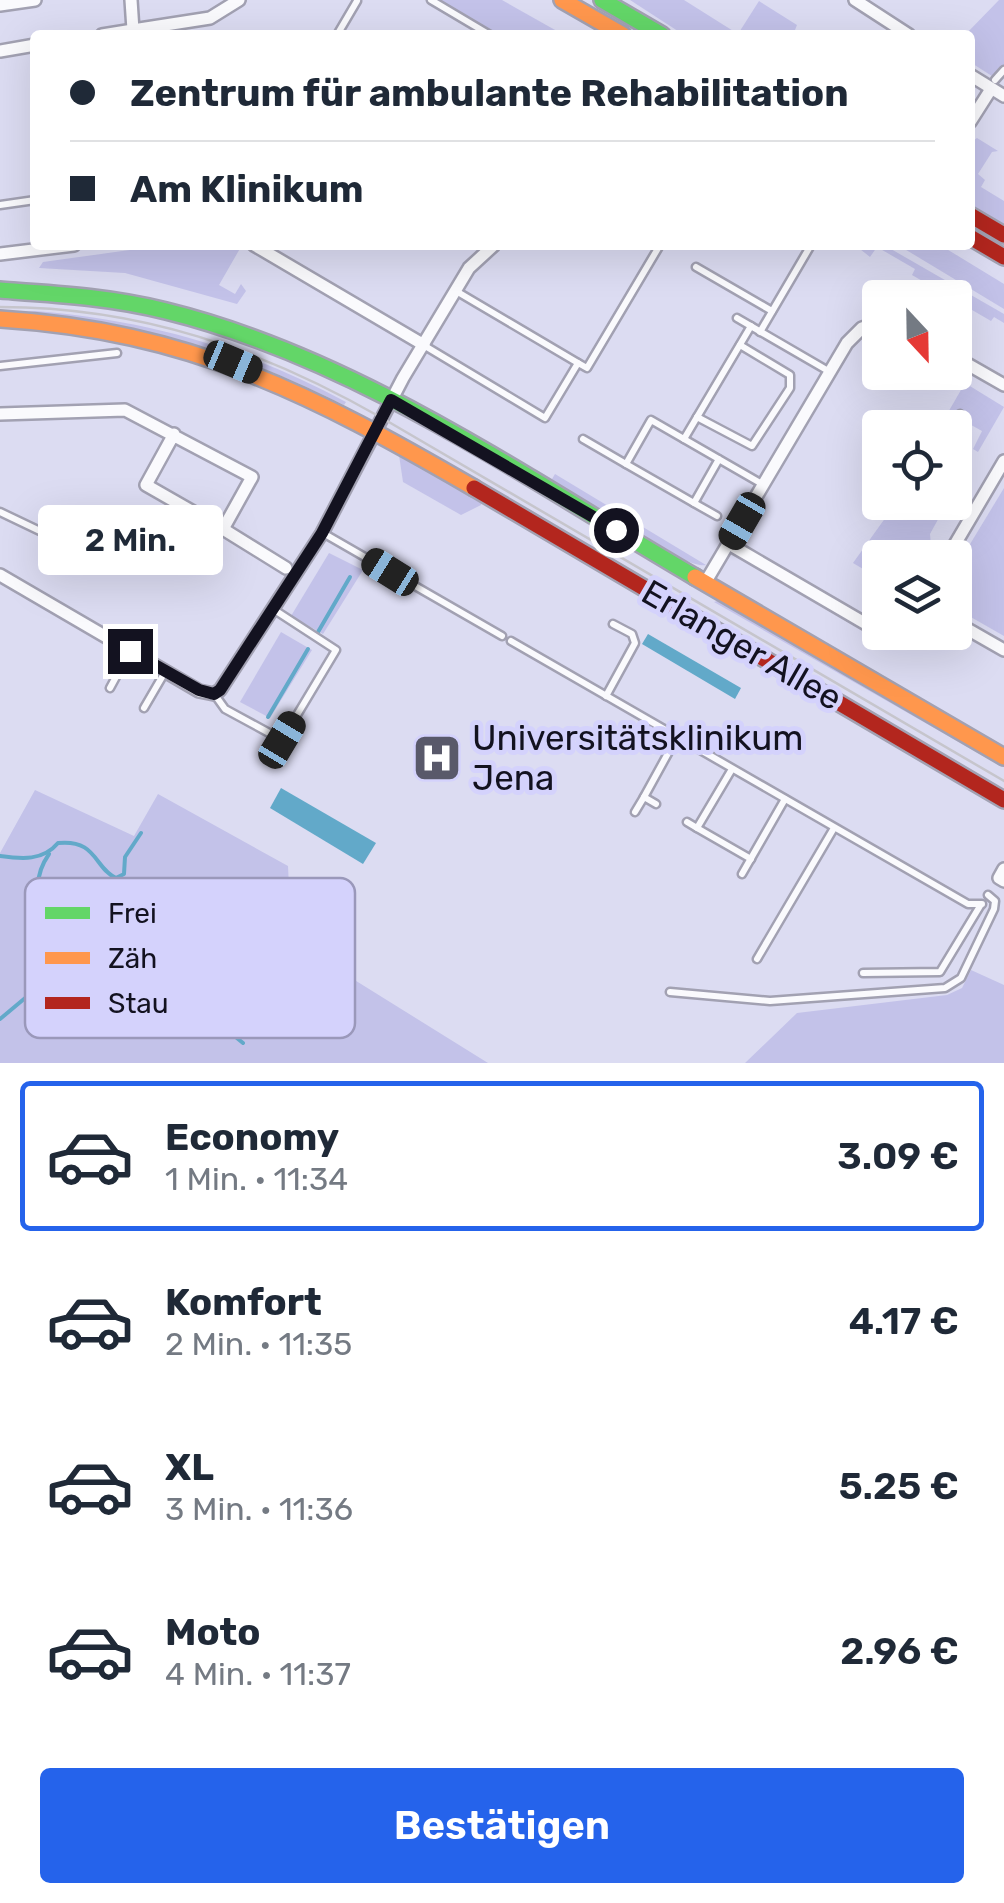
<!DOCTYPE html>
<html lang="de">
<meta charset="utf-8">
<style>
body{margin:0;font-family:Rubik,sans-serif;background:#f6f6f7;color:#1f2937;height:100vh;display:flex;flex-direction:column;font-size:38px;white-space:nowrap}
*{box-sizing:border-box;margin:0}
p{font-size:32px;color:#747a83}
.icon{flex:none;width:55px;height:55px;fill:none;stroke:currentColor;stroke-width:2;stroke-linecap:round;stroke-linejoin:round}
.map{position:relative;height:1063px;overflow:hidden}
.side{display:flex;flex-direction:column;background:#fff;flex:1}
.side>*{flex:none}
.hud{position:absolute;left:30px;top:30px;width:945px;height:220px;border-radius:10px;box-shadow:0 10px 40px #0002;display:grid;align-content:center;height:220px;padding:0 40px;background:#fff}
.needle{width:65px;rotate:158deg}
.buttons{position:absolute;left:862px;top:280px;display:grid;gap:20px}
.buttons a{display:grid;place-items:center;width:110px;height:110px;border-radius:10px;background:#fff;box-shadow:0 10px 40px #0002;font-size:50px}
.end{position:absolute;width:45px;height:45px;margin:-22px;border:12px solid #131220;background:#fff;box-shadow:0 0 0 5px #fff}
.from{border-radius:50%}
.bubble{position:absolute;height:70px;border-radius:10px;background:#fff;box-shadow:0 10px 40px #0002;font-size:32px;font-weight:600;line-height:70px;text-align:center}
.car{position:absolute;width:30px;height:60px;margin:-30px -15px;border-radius:12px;box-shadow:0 0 8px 2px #0007;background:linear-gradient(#222 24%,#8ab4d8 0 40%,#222 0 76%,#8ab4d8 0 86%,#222 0)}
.hud b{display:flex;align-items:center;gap:35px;height:95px;font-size:38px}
.hud b+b{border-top:2px solid #e0e1e3}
.hud i{width:25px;height:25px;background:#1f2937}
ul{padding:18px 0 0;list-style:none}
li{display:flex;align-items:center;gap:30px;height:150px;margin:0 20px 15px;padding:0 20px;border:5px solid transparent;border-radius:10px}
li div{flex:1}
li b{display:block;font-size:38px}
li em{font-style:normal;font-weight:600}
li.current{border-color:#2563eb}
li>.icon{width:90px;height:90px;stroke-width:1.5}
.cta{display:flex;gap:20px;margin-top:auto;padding:20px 40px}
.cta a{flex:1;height:115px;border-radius:10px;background:#2563eb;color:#fff;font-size:40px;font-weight:600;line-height:115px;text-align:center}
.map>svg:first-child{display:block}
.green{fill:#c3c2e9}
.water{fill:#62a9c9}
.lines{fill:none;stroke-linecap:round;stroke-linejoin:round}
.stream{stroke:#62a9c9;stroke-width:4}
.lane-casing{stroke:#a2a1b2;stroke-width:11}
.street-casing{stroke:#a2a1b2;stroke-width:16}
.fast-casing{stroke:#a2a1b2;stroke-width:20}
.slow-casing{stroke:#a2a1b2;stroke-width:20}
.jam-casing{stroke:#a2a1b2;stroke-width:20}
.lane{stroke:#fafafd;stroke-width:6}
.street{stroke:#fafafd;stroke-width:11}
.fast{stroke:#63d668;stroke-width:15}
.slow{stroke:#ff974d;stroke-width:15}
.jam{stroke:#b3261e;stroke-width:15}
.tram{stroke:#c6c5cc;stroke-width:2.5}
.route{stroke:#131220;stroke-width:12}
.labels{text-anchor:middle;stroke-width:10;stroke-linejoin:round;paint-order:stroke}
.street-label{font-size:35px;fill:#131220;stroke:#d4d2fc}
.poi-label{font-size:35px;fill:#131220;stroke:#d4d2fc;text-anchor:start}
.key{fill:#d4d2fc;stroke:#9a98ba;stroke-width:2.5}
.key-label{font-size:28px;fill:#131220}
</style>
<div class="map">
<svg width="1004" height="1063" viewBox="0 0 1004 1063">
<rect width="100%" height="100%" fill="#dcdcf2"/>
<!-- green -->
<g class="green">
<polygon points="433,0 502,0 564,35 497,35"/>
<polygon points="630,0 684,0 738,34 759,1 797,25 793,35 684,35"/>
<polygon points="999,0 1004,0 1004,67 995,78 970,62 970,35 965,35"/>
<polygon points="977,138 998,151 992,152 978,174 985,180 981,187 1004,201 1004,228 970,209 970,143"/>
<polygon points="166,245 242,245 219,285 235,294 241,284 246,291 237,304 125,273 39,268 43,262"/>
<polygon points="855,245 884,245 1004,314 1004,323 994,317 991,321 912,275 915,269 877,247 870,257"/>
<polygon points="898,245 940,245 1004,284 1004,309"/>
<path d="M 35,311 C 148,320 245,348 346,402 L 344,405 C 234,350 123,315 0,314 Z"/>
<polygon points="965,383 1004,407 978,452 973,449 982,431 964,421 955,435 955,428 939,428"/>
<polygon points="399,455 482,503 481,505 461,515 403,482"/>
<path d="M 535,469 L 552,479 L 555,474 L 706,565 C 687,571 544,487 535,469 Z"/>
<polygon points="1004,488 1004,636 955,608 955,569"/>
<polygon points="896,503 925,503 937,509 947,503 930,534 931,546 925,557 880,558 880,579 853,563"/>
<polygon points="329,553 363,570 323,634 291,616"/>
<polygon points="720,600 1004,768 714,602"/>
<polygon points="281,632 312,650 270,718 240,702"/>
<polygon points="35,790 134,836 158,794 288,866 291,930 316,956 488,1063 0,1063 0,853"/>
<polygon points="971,970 1004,985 1004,1063 745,1063 797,1013 947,995 962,988"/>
</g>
<!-- water -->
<g class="water">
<polygon points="648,634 741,688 735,699 642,644"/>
<polygon points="281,788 376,843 363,864 270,808"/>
</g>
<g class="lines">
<!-- stream -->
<g class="stream">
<polyline points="318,632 350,577"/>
<polyline points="268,717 308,649"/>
<path d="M 0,856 C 22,859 43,861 58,843 C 97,839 94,868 116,878 L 124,874 L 125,857 L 141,833"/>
<polyline points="67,946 96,962"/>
<polyline points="107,967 221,1025 243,1043"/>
<path d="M 0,1019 L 61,968 C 83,931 12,908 49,854"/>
</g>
<!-- lane casing -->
<g class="lane-casing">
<g id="lane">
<polyline points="431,0 490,35"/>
<polyline points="337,35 357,1"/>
<polyline points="995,80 1004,70"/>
<polyline points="0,205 35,200"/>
<polyline points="696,267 772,311"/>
<polyline points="737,318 830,372"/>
<polyline points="760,332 811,245"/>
<polyline points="425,346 545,418 578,363 456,291"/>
<polyline points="578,363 587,368 660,245"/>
<polyline points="0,366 117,353"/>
<polyline points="911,372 920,378"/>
<polyline points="697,417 752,446 790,388 790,375 740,345"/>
<polyline points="952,428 960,414"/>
<polyline points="583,439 626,464"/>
<polyline points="684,439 751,326"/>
<polyline points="719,459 694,503 626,464 651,420 762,484"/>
<polyline points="694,503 717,516"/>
<polyline points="0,512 88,554"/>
<polyline points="323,533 502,636"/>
<polyline points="511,641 968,904 982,904"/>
<polyline points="110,688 130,651"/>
<polyline points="215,695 225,709 282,740 336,650 273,609"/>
<polyline points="606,696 635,643 632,634 613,624"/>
<polyline points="144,708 165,672"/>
<polyline points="656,804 644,797 677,737"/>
<polyline points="635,812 644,797"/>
<polyline points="687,822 697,828 732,769"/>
<polyline points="697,828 751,859"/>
<polyline points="742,874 785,799"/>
<polyline points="757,959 834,828"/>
<polyline points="863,973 940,972 980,906"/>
<polyline points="670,992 770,1001 945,988 961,978 994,909 995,901 988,895"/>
</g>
</g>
<!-- street casing -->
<g class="street-casing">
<g id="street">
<polyline points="131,0 133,30 210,18 239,0"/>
<polyline points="855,0 909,35"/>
<polyline points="0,5 35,0"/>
<polyline points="102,35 133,30"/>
<polyline points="0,51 35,45"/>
<polyline points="970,75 1004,96"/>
<polyline points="970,122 991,89"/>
<polyline points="254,245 424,345"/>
<polyline points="0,254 74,245"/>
<polyline points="955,357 1004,385"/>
<polyline points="0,414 125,410 252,477 223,529 146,485 174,434"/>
<polyline points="223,529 286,568"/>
<polyline points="729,544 897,642 903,632"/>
<polyline points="947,558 1004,461"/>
<polyline points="0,575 199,691 214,694 220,690 322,533 403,378 469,268 494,245"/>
<polyline points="705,583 847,343 862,328 880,322"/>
<polyline points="955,622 1004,650"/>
<polyline points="1004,869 999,878 1004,881"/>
</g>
</g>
<!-- fast casing -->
<g class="fast-casing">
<g id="fast">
<polyline points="602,0 662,35"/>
<path d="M 0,290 C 56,294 111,297 166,311 C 357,358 527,479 695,577"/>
</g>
</g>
<!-- slow casing -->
<g class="slow-casing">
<g id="slow">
<polyline points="562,0 623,35"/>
<path d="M 0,319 C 190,331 312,394 474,488"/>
<polyline points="695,577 1004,757"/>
</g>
</g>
<!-- jam casing -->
<g class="jam-casing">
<g id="jam">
<polyline points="970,215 1004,235"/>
<polyline points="970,237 1004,257"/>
<polyline points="474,488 1004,800"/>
</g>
</g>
<!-- lane -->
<use href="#lane" class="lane"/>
<!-- street -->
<use href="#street" class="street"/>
<!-- fast -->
<use href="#fast" class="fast"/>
<!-- slow -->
<use href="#slow" class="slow"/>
<!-- jam -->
<use href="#jam" class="jam"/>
<!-- tram -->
<path class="tram" d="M 0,307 C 141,307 261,349 382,418 L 1004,781"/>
</g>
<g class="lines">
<!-- route -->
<polyline class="route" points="130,651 199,690 214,694 220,690 322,533 391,400 616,530"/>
</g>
<!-- icons -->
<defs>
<g id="hospital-square" transform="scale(2.5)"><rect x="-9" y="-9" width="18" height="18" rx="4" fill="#59596a" stroke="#d4d2fc"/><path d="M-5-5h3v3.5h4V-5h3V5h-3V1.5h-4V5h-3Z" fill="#fff"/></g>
</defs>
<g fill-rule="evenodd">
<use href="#hospital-square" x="437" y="758"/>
</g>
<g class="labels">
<!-- street labels -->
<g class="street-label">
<text transform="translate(742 645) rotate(30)" y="12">Erlanger Allee</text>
</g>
<!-- poi labels -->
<g class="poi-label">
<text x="472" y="750">Universitätsklinikum<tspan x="472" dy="40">Jena</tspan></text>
</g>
</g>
<!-- legend -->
<rect x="25" y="878" width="330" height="160" rx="15" class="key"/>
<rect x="45" y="907" width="45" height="12" fill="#63d668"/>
<rect x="45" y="952" width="45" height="12" fill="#ff974d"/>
<rect x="45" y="997" width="45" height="12" fill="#b3261e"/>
<g class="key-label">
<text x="108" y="923">Frei</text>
<text x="108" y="968">Zäh</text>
<text x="108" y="1013">Stau</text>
</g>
</svg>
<div class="buttons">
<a><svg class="needle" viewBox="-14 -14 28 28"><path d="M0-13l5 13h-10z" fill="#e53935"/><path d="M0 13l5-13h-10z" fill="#747a83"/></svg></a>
<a><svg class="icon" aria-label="locate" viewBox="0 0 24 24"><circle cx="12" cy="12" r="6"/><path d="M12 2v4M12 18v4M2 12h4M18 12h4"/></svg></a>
<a><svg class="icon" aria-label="layers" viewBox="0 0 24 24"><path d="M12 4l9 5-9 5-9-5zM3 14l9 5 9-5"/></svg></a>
</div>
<i class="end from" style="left:616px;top:530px"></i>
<i class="end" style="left:130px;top:651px"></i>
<div class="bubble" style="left:38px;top:505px;width:185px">2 Min.</div>
<i class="car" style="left:233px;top:362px;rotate:113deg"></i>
<i class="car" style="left:742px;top:521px;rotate:210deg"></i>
<i class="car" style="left:390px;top:572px;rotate:302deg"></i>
<i class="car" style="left:282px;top:740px;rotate:31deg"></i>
<div class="hud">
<b><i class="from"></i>Zentrum für ambulante Rehabilitation</b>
<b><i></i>Am Klinikum</b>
</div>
</div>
<section class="side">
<ul>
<li class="current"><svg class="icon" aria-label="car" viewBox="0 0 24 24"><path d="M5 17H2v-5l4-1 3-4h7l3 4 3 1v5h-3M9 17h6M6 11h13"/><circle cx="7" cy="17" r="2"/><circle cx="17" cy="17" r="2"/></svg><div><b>Economy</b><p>1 Min. · 11:34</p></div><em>3.09 €</em></li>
<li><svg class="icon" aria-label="car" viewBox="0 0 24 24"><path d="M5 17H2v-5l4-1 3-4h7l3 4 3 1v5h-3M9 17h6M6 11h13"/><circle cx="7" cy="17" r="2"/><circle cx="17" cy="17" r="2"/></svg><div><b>Komfort</b><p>2 Min. · 11:35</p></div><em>4.17 €</em></li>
<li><svg class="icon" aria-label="car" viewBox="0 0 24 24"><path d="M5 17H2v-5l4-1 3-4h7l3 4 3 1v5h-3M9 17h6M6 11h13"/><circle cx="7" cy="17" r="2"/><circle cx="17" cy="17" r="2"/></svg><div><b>XL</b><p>3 Min. · 11:36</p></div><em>5.25 €</em></li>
<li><svg class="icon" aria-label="car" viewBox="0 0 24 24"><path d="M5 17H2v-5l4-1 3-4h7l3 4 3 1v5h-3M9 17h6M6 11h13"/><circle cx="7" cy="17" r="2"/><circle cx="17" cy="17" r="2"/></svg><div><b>Moto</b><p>4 Min. · 11:37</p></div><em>2.96 €</em></li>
</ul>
<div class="cta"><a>Bestätigen</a></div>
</section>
